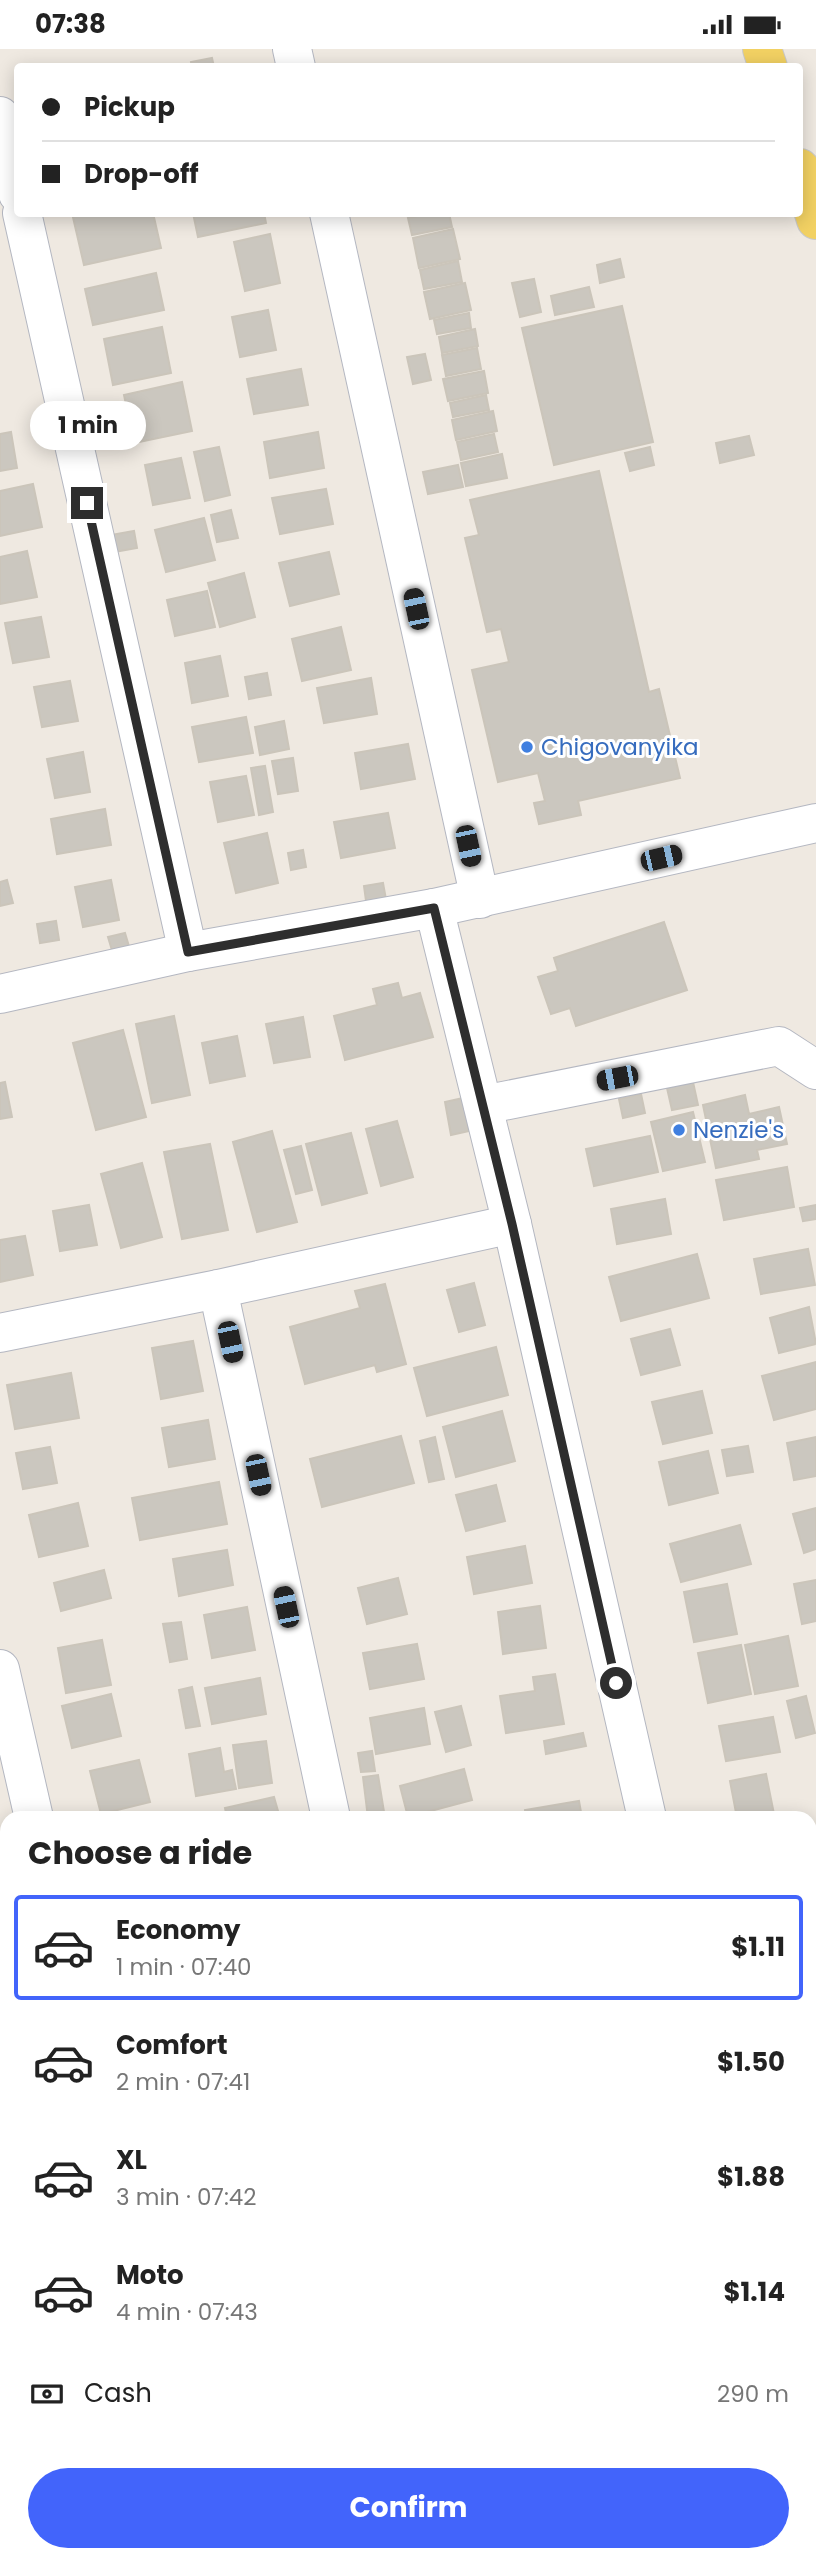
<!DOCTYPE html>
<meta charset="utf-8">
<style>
body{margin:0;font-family:Poppins,sans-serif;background:#f2f2f2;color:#222;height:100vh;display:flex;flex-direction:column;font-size:26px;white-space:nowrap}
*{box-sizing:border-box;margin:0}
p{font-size:23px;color:#767676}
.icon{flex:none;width:38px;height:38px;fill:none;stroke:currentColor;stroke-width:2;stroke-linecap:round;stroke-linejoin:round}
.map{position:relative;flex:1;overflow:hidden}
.sheet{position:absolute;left:0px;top:1762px;width:817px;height:751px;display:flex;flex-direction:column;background:#fff;border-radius:21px 21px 0 0;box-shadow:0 4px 18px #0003}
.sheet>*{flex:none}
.top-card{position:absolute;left:14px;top:14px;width:789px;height:154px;border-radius:7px;box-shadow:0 4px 18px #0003;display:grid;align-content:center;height:154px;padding:0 28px;background:#fff}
.end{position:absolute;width:32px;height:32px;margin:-16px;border:9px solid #2e2e2e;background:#fff;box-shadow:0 0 0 4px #fff}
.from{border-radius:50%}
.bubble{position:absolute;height:49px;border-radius:24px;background:#fff;box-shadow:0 4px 18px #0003;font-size:23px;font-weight:700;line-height:49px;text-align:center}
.car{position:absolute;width:21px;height:42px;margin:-21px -10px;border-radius:9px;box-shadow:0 0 5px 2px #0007;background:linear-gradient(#222 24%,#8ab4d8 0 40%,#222 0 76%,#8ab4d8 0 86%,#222 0)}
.top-card b{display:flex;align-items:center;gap:24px;height:66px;font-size:26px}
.top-card b+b{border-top:2px solid #e0e0e0}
.top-card i{width:18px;height:18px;background:#222}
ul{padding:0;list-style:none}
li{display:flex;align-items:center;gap:21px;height:105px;margin:0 14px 10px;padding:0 14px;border:4px solid transparent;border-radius:7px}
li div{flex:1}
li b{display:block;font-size:26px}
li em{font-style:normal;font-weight:700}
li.active{border-color:#4264fb}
li>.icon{width:63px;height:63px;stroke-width:1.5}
h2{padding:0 28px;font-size:32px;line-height:84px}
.pay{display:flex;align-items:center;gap:18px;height:77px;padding:0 28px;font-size:26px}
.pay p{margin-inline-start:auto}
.button{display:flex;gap:14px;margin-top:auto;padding:14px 28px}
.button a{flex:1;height:80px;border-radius:42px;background:#4264fb;color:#fff;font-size:28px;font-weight:700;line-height:80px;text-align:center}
.status{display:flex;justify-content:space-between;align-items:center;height:49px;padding:0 35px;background:#fff;direction:ltr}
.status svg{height:19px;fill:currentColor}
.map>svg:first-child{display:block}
.building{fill:#cbc7bf;stroke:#cbc5ba;stroke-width:2}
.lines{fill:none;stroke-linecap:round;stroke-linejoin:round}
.minor-casing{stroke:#b4b7c1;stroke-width:40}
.major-casing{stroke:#c9c9c9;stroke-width:40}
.minor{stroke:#fff;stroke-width:38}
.major{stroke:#f2d163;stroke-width:38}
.route{stroke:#2e2e2e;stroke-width:9}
.shop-dot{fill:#3f7fe0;stroke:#fff;stroke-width:2.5}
.labels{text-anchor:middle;stroke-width:6;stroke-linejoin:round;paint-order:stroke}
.shop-label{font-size:23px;fill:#366cbe;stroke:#fff;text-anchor:start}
</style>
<div class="status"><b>07:38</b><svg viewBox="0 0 49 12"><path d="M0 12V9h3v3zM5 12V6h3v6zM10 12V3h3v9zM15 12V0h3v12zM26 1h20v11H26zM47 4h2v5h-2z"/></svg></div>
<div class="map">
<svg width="816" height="2512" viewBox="0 0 816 2512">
<rect width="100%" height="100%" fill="#efe9e1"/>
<!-- building -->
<g class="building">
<polygon points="212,9 214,18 192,18 191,13"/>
<polygon points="72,164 153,164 161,199 84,216"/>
<polygon points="193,164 264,164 266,174 198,188"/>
<polygon points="430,164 449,164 452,178 412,186 408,169"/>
<polygon points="453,180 460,210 419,219 413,189"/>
<polygon points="270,185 280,234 245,242 234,193"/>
<polygon points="620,210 624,228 600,234 597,216"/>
<polygon points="458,212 462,233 424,240 420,221"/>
<polygon points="156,224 164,261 93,276 85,240"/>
<polygon points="534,230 541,263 520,268 512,234"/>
<polygon points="465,234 471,261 430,270 424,243"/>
<polygon points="589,238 594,258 555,266 551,247"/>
<polygon points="622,257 653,393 554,416 522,279"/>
<polygon points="268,261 276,301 240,308 232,268"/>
<polygon points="469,264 471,279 437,285 434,271"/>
<polygon points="162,278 171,324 113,336 104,290"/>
<polygon points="475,280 478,297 442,304 439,288"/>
<polygon points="477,299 481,320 446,327 442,306"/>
<polygon points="425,305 431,331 413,335 407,308"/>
<polygon points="301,320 308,356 254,365 247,330"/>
<polygon points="484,322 488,344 448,352 443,330"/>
<polygon points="182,333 192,382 134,394 124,346"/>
<polygon points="486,346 489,361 453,368 450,354"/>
<polygon points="493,362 497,382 456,391 452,371"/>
<polygon points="11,383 17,419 0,422 0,385"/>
<polygon points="318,383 324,419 270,429 264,393"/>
<polygon points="494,385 498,403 461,411 457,393"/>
<polygon points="749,387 754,406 720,414 716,394"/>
<polygon points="219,398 230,446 205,452 194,403"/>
<polygon points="650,398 654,416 630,422 625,404"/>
<polygon points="502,405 507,429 466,437 461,414"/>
<polygon points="181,409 190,449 153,456 145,416"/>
<polygon points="458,416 463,438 428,445 423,423"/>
<polygon points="599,422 649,643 659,640 680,729 578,752 581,766 539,775 534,754 545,752 538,724 498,733 472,621 509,613 501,580 487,583 465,489 479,486 470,451"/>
<polygon points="33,435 42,478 0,487 0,442"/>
<polygon points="326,440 333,475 280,485 272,449"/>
<polygon points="231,461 238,489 217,493 211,466"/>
<polygon points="204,469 215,511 166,523 155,481"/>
<polygon points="134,482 137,499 114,503 111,486"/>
<polygon points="27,502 37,548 0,555 0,508"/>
<polygon points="329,503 339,545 290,557 279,514"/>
<polygon points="244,524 255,568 220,578 208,534"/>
<polygon points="207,542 215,578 175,587 167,551"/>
<polygon points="41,568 49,608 13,614 5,574"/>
<polygon points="341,578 351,621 302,632 292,590"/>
<polygon points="220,607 228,647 192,654 185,614"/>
<polygon points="267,624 271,646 249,650 245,628"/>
<polygon points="371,629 377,665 324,674 317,639"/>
<polygon points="70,632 78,672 42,678 34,638"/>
<polygon points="246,668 253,704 199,713 192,678"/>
<polygon points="284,672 289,700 260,706 255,678"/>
<polygon points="408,695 415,730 361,740 355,704"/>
<polygon points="83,703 90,743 55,749 47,710"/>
<polygon points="293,709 298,742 278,745 272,712"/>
<polygon points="265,717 273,763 259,766 251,719"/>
<polygon points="246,727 254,766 218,773 210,733"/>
<polygon points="105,760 111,796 57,805 51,770"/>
<polygon points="388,764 395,799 341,809 334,773"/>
<polygon points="267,784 278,834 236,844 224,794"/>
<polygon points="303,801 306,818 291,821 288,804"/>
<polygon points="7,831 13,854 0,857 0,833"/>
<polygon points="111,831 119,871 83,878 75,838"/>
<polygon points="383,834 387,856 367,859 364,837"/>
<polygon points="56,872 59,891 40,894 37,875"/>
<polygon points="664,873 687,941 576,977 570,959 551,965 538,928 558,922 554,909"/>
<polygon points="125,884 131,904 114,908 108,888"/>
<polygon points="398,934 402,949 420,944 433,988 345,1011 334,967 377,956 373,940"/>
<polygon points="174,967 190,1046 152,1054 136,975"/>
<polygon points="303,968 310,1008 274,1014 266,975"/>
<polygon points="123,981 146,1068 96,1081 73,994"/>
<polygon points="237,987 245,1027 210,1034 202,994"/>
<polygon points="5,1033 12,1068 0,1070 0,1034"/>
<polygon points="693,1033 698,1056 672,1061 667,1039"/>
<polygon points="641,1045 645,1064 623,1069 619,1050"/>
<polygon points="745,1046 749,1065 779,1058 787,1095 757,1101 759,1110 716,1119 703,1056"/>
<polygon points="463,1049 469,1082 451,1086 445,1053"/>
<polygon points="693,1063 705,1113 663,1122 651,1073"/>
<polygon points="397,1072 413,1128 381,1137 366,1080"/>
<polygon points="272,1082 297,1173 257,1183 233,1093"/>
<polygon points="351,1084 367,1144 322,1156 306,1095"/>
<polygon points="650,1087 658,1123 594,1137 586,1100"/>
<polygon points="210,1095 228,1181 182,1190 164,1103"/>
<polygon points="301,1097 312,1141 296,1145 284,1101"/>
<polygon points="142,1114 162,1188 121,1199 101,1125"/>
<polygon points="787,1118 794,1158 724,1171 716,1131"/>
<polygon points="665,1150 671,1185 617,1195 611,1160"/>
<polygon points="89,1156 97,1196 60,1202 53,1162"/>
<polygon points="816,1156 816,1170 803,1172 800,1159"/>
<polygon points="25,1187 33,1226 0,1233 0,1191"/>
<polygon points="808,1200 815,1236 761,1245 754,1210"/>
<polygon points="697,1205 709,1249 621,1272 609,1228"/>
<polygon points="474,1234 485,1276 459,1283 447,1241"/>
<polygon points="385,1235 406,1315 377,1323 375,1316 305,1335 290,1278 360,1259 355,1242"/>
<polygon points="809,1258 816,1295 779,1304 770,1269"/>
<polygon points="670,1280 680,1316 641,1326 631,1290"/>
<polygon points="193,1292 203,1342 161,1350 152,1299"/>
<polygon points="496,1298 508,1346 427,1367 414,1319"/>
<polygon points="816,1313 816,1360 774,1371 762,1327"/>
<polygon points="71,1324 79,1369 15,1380 7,1336"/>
<polygon points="702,1342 712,1384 663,1395 652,1353"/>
<polygon points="502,1362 515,1412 456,1428 443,1378"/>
<polygon points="208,1371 215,1410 169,1418 162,1379"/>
<polygon points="401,1387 414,1434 322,1458 310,1410"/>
<polygon points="435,1388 444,1430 429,1433 420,1392"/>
<polygon points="816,1388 816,1427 794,1431 787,1394"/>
<polygon points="748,1397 753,1423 727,1427 722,1401"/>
<polygon points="50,1398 57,1434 23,1440 16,1404"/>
<polygon points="708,1402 718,1444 669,1456 659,1413"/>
<polygon points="219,1433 227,1475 140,1491 132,1449"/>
<polygon points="496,1436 505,1472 466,1482 456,1446"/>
<polygon points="78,1454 88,1497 39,1508 29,1466"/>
<polygon points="816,1459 816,1500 804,1504 793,1465"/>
<polygon points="740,1476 751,1515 681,1533 670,1495"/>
<polygon points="525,1497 532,1534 474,1545 467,1508"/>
<polygon points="227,1501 233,1536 179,1547 173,1510"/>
<polygon points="104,1521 111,1549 61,1562 54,1534"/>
<polygon points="398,1529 407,1565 367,1575 358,1539"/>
<polygon points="816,1531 816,1572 802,1575 794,1535"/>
<polygon points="727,1535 737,1585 694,1593 684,1543"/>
<polygon points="540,1557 546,1599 503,1605 498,1563"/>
<polygon points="247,1558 255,1601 212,1609 204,1566"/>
<polygon points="181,1573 187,1610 170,1613 163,1575"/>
<polygon points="788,1587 798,1637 755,1645 745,1596"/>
<polygon points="102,1591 111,1636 66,1644 58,1599"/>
<polygon points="417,1595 424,1630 370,1640 363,1604"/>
<polygon points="741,1596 751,1645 708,1654 698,1604"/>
<polygon points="555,1625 564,1675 506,1684 500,1647 535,1642 533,1628"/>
<polygon points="260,1629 266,1665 212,1675 205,1639"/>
<polygon points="192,1638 200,1677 186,1679 179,1641"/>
<polygon points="111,1645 121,1687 72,1699 62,1657"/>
<polygon points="806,1647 815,1684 796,1689 787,1652"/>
<polygon points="461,1657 471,1696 446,1703 435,1663"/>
<polygon points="424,1659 430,1695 376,1705 370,1669"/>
<polygon points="773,1668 780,1703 726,1712 719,1677"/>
<polygon points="583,1684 586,1697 546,1705 544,1692"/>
<polygon points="266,1692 272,1734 239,1739 233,1696"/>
<polygon points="220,1699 224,1723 232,1721 236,1740 196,1747 189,1705"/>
<polygon points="372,1702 375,1722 361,1723 358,1704"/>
<polygon points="139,1711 150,1753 101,1765 90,1722"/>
<polygon points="464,1720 472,1751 408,1768 400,1737"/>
<polygon points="766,1725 774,1765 737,1769 730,1732"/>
<polygon points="378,1726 385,1769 368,1769 363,1728"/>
<polygon points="274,1748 280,1769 227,1769 225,1759"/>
<polygon points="579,1752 582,1769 526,1769 525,1761"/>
<polygon points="0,1884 7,1918 7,1920 0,1921"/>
<polygon points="810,1939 816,1967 810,1968"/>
<polygon points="7,1953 7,1991 0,1993 0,1955"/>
<polygon points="816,1990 816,2032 810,2033 810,1991"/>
<polygon points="816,2048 816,2092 812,2093 810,2049"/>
<polygon points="7,2077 7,2111 0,2112 0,2078"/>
<polygon points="7,2476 7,2493 0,2494 0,2477"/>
<polygon points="816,2492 816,2512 783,2512 781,2506 810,2506 810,2494"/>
<polygon points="651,2506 698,2506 699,2512 652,2512"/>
<polygon points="719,2506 754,2506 755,2512 720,2512"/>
</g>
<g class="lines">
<!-- minor casing -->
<g class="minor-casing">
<g id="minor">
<polyline points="292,0 296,18"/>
<polyline points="0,67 18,145"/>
<polyline points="22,164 188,903"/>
<polyline points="329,164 480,850"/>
<polyline points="434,859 512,1175 647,1769"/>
<polyline points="0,945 188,903 434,859 816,774"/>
<polyline points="483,1056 779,997 816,1021"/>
<polyline points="218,1240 331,1769"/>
<polyline points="0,1284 218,1240 512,1175"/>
<polyline points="0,1620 34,1769"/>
<polyline points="810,2233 816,2232"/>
<polyline points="0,2247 7,2246"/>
<polyline points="280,2512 301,2506"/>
</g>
</g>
<!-- major casing -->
<g class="major-casing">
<g id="major">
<polyline points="762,0 768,18"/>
<polyline points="800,119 816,171"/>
</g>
</g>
<!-- minor -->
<use href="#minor" class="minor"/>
<!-- major -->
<use href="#major" class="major"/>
</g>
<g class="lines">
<!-- route -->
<polyline class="route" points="87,454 188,903 434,859 512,1175 616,1634"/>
</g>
<!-- markers -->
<g class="shop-dot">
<circle cx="527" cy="698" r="7"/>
<circle cx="679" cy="1081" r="7"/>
</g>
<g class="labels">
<!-- shop labels -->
<g class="shop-label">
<text x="541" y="706">Chigovanyika</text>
<text x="693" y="1089">Nenzie's</text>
</g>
</g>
</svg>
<i class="end from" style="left:616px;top:1634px"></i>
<i class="end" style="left:87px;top:454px"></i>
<div class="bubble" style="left:30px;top:352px;width:116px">1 min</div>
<i class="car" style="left:416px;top:560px;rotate:348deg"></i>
<i class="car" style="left:468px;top:797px;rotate:168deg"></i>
<i class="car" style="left:661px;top:809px;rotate:77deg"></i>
<i class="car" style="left:617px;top:1029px;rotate:259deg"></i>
<i class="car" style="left:230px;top:1293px;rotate:168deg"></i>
<i class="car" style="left:258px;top:1426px;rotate:168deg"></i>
<i class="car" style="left:286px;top:1558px;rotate:348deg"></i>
<div class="top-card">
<b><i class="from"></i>Pickup</b>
<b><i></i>Drop-off</b>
</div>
<section class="sheet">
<h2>Choose a ride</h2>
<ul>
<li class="active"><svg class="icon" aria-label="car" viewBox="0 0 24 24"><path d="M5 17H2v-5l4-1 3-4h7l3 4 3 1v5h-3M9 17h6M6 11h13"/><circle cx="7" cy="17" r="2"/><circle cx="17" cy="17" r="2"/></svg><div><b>Economy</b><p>1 min · 07:40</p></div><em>$1.11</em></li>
<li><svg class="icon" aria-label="car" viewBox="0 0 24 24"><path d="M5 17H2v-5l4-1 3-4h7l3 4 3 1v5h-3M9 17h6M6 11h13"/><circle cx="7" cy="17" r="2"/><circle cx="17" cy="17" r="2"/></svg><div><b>Comfort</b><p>2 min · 07:41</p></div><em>$1.50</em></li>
<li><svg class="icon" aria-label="car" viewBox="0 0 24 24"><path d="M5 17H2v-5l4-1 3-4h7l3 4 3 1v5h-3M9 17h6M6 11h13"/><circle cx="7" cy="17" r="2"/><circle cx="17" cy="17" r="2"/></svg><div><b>XL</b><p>3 min · 07:42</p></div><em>$1.88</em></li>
<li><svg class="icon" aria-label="car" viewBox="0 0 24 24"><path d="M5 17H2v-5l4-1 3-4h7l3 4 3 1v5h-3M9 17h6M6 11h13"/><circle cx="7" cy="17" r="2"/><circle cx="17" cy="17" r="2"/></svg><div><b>Moto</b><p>4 min · 07:43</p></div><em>$1.14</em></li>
</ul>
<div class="pay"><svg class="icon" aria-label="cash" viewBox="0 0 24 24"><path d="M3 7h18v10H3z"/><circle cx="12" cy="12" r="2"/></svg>Cash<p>290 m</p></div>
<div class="button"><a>Confirm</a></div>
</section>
</div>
